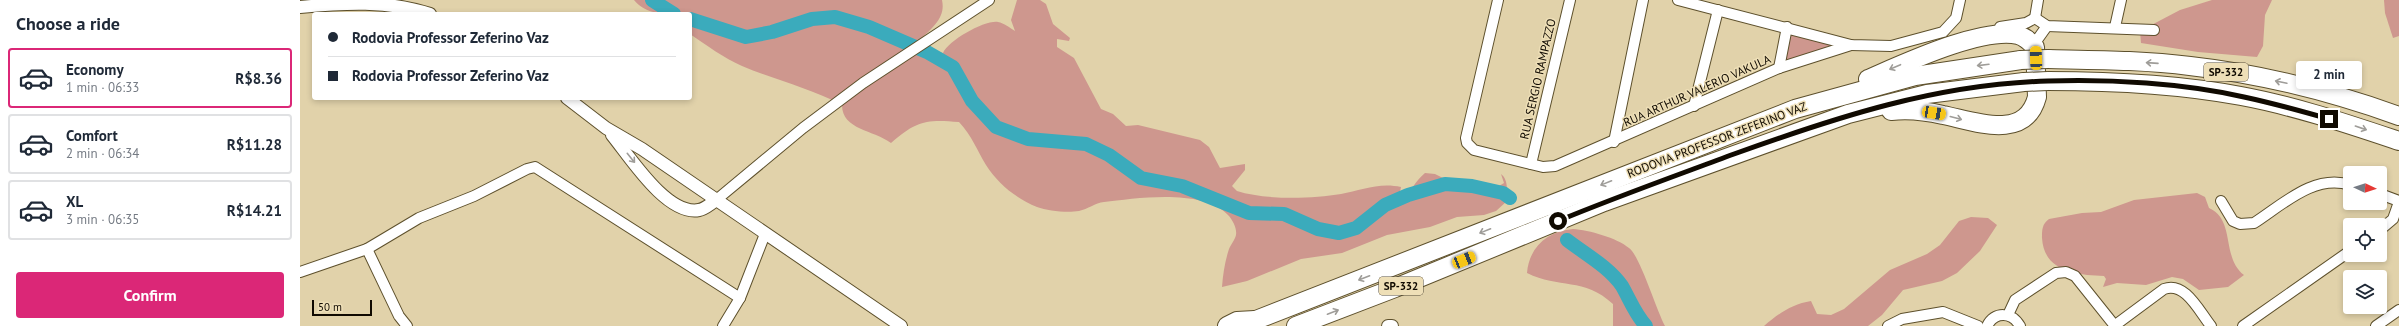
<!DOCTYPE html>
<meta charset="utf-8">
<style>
body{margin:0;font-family:"PT Sans",sans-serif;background:#f2f2f3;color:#1f2937;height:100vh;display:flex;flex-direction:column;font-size:15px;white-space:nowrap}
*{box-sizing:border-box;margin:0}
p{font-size:13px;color:#747a83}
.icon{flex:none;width:22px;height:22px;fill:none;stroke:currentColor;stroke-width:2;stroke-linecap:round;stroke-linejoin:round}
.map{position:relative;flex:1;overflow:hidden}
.drawer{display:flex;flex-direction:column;background:#fff;width:300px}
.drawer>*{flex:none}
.guide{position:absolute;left:12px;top:12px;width:380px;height:88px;border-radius:4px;box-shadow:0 2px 6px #0003;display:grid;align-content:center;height:88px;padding:0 16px;background:#fff}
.needle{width:26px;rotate:94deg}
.tools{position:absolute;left:2043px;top:166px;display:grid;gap:8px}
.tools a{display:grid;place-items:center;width:44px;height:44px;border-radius:4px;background:#fff;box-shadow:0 2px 6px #0003;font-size:20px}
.scale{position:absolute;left:12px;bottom:10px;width:60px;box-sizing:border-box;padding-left:4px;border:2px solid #100a01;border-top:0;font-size:11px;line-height:14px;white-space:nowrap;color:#100a01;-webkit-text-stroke:3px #eedfb7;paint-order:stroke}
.end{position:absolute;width:18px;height:18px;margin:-9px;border:5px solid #100a01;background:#fff;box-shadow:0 0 0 2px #fff}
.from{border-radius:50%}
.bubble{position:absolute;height:28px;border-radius:4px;background:#fff;box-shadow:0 2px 6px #0003;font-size:13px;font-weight:700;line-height:28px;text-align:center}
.car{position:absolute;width:12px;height:24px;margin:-12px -6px;border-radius:5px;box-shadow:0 0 3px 1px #0007;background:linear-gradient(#f5c518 24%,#345 0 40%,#f5c518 0 76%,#345 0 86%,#f5c518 0)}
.guide b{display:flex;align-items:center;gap:14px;height:38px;font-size:15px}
.guide b+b{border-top:1px solid #e0e1e3}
.guide i{width:10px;height:10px;background:#1f2937}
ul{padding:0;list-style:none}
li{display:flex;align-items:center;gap:12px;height:60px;margin:0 8px 6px;padding:0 8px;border:2px solid #e0e1e3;border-radius:4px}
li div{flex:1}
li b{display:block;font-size:15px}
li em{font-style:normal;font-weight:700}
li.current{border-color:#db2777}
li>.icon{width:36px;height:36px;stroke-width:1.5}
h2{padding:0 16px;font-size:18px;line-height:48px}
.cta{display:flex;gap:8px;margin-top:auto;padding:8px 16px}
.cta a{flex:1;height:46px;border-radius:4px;background:#db2777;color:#fff;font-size:16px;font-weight:700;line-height:46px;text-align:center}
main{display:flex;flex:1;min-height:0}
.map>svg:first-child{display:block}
.green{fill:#ce978e}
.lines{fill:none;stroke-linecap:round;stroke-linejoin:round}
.river{stroke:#3babbc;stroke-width:14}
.minor-casing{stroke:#5d502c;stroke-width:12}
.tertiary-casing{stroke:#5d502c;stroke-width:14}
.motorway-casing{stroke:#5d502c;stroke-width:20}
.minor{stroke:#fff;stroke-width:10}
.tertiary{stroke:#fff;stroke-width:12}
.motorway{stroke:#fff;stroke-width:18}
.motorway-bridge-casing{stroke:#5d502c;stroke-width:20;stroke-linecap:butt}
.motorway-bridge{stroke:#fff;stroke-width:18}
.oneway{stroke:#9f9d99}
.route{stroke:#100a01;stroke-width:5}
.labels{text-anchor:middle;stroke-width:3;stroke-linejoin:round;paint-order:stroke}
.shield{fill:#eedfb7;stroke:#534a38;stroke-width:1}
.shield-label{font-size:11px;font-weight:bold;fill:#100a01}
.street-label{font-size:12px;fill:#100a01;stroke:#eedfb7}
</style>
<main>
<section class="drawer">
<h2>Choose a ride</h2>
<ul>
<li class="current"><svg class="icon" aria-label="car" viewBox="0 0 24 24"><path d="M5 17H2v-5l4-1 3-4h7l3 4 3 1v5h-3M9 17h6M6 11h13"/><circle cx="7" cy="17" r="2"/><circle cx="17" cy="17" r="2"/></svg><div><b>Economy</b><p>1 min · 06:33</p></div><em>R$8.36</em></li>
<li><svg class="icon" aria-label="car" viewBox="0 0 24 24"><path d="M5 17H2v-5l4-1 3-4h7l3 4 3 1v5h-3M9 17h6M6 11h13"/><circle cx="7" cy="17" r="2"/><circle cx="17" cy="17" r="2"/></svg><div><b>Comfort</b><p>2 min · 06:34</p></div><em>R$11.28</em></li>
<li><svg class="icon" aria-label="car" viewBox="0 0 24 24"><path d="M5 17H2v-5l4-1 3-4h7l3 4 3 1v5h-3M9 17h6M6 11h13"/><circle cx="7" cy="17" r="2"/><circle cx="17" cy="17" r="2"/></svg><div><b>XL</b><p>3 min · 06:35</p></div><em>R$14.21</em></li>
</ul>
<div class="cta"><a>Confirm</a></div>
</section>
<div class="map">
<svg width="2099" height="326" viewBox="0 0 2099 326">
<rect width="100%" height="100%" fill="#e1d2aa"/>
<!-- green -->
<g class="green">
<path d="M 334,0 L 642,0 C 646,18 632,28 620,40 L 623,47 L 643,53 C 649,40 685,20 698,22 C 704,23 710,28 715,31 L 711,20 L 717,0 L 740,0 L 746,4 L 753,24 L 770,38 L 769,41 L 757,39 L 757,47 L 774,58 L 801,109 L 813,114 L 826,126 L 838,125 L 900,140 L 909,147 L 920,168 L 945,164 L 945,170 L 932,186 L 937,191 C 965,200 1011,199 1041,194 C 1061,190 1080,182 1101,187 L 1099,197 L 1101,201 C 1111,192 1115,181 1125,173 L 1135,174 L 1155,184 L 1199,186 L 1204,183 L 1201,174 C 1209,180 1207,193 1206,202 L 1196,211 L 1184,215 L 1157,217 L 1130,227 L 1087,235 L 1042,253 L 1001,259 L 947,281 L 922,287 C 923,274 925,261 929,249 C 931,244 935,240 936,235 C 937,228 933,221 929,216 C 905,188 837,198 804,202 C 795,203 788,209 779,211 C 767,213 748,211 737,207 C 717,199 698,184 686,165 C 677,150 672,136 659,122 C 626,119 616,121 591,143 C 574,130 542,130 542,105 C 510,88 475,80 442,66 C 424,58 406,45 390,34 L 390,14 C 370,14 348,17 334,0 Z"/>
<polygon points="1912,0 1972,0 1965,15 1963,46 1957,57 1898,52 1841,43 1840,31 1880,10"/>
<polygon points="2084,0 2099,0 2099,36 2093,38 2085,13"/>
<polygon points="1489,31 1537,43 1482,64"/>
<path d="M 1897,193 L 1905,197 L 1909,208 C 1936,220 1921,258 1944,275 L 1928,287 L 1899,290 L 1883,279 L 1872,277 L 1846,285 L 1817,283 L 1803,287 L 1806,279 L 1804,276 C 1777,275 1744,272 1742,238 C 1742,230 1742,224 1749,219 L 1782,213 L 1801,212 L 1834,200 Z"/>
<path d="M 1671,217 L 1688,218 L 1697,225 L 1680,251 L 1657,273 L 1642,281 L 1603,290 L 1582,315 L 1568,326 L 1464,326 C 1478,314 1492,304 1511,301 L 1517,314 L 1531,315 L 1544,309 L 1590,270 L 1627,254 L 1640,245 L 1659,221 Z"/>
<path d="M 1273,229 C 1289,230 1317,238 1329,248 C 1340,256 1356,309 1365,326 L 1313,326 L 1313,304 C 1284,277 1259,289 1227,273 C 1229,247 1248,231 1273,229 Z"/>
</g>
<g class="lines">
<!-- river -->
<g class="river">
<polyline points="352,0 374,14"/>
<polyline points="390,19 446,37 472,32 512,19 535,17 569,27 627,52 653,67 672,101 696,127 728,139 786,144 809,155 841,178 882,186 949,213 984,214 1018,229 1039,233 1056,228 1085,205 1108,195 1145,184 1172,186 1203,193 1210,198"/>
<path d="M 1267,240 C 1285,254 1309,267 1322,286 C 1330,300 1335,314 1346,326"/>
</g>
<!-- minor casing -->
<g class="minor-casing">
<g id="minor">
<polyline points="1198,0 1166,138 1167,143 1174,150 1243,167 1255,166 1479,68 1551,45"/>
<polyline points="1378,0 1551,45 1591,46 1643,32 1656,18 1660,0"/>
<polyline points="1735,18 1747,26 1854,30"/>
<polyline points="1735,18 1738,0"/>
<polyline points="1700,27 1726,23 1735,18"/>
<polyline points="1815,27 1821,0"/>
<polyline points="1735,47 1737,40 1747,26"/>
<polyline points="1479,68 1487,27"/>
<polyline points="1394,106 1418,10"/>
<polyline points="1314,142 1343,0"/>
<polyline points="1231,164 1270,0"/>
<polyline points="2080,194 2099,201"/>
<polyline points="415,201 503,128 563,83 689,0"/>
<path d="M 1921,201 L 1933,221 L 1940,224 L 1954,223 C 1982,205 2015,173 2050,185"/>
<polyline points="2080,230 2093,219 2099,202"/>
<polyline points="67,249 99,316 107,326"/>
<polyline points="0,272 67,249 119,218 174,196 227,169 235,167 440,298"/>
<polyline points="1708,315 1715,300 1756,273 1766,272 1775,276 1815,326"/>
<polyline points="423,326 440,298 465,234"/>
<polyline points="1588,326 1602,319 1643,312 1678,326"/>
<path d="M 1687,326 C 1695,311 1712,312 1720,326"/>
<path d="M 1814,326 L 1864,289 C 1885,281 1899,311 1911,326"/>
<polyline points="1943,326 2050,251"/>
<polyline points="2076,326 2099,310"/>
</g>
</g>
<!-- tertiary casing -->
<g class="tertiary-casing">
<g id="tertiary">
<path d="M 0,7 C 43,3 88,0 130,14"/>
<polyline points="267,98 306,128 342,149 601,326"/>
<path d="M 312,135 C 330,157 367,216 399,210 C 405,209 410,204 415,201"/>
<polyline points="1088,326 1092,326"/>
</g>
</g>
<!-- motorway casing -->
<g class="motorway-casing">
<g id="motorway">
<path d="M 1748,59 C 1795,60 1843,60 1890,66 C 1961,74 2032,92 2099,116"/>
<path d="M 1568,79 C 1603,64 1681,27 1718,35 C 1726,37 1730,42 1735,47 L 1737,97 C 1725,142 1674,121 1643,115 C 1626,111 1608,109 1591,111"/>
<path d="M 1748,81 C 1813,81 1877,84 1941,96 C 1995,106 2048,124 2099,141"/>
<polyline points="927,326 937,321 955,320"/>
<polyline points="945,326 956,320 1495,109 1615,76 1721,60"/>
<polyline points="996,326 1095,288 1304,202 1548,114 1627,94 1724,82"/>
</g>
</g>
<!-- minor -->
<use href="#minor" class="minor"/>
<!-- tertiary -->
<use href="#tertiary" class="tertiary"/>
<!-- motorway -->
<use href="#motorway" class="motorway"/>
<!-- motorway-bridge casing -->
<g class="motorway-bridge-casing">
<g id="motorway-bridge">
<polyline points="1721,60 1748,59"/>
<polyline points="1724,82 1748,81"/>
</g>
</g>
<!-- motorway-bridge -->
<use href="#motorway-bridge" class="motorway-bridge"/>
</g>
<!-- one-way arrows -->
<defs><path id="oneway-shaft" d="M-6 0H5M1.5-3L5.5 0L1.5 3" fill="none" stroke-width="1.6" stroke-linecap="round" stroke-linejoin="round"/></defs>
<g class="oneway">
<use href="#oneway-shaft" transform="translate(1852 63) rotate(-176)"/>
<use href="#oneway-shaft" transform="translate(1683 65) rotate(173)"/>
<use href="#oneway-shaft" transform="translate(1595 67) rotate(157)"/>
<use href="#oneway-shaft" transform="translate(1981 82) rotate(-168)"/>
<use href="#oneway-shaft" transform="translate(1656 118) rotate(15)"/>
<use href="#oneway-shaft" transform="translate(2061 128) rotate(19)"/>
<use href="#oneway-shaft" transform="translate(331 158) rotate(51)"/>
<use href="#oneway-shaft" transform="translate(1306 183) rotate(158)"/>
<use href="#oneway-shaft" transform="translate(1185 231) rotate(158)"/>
<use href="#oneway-shaft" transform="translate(1064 278) rotate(159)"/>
<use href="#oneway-shaft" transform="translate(1033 312) rotate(-21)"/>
</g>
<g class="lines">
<!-- route -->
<path class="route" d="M 1258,221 C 1316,197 1375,176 1434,154 C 1537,117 1637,84 1748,81 C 1810,79 1883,83 1944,97 C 1972,103 2001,111 2029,119"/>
</g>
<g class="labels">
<!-- shield labels -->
<g class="shield">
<rect x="1904" y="63" width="44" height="18" rx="3"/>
<rect x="1079" y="277" width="44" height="18" rx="3"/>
</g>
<g class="shield-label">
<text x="1926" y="76">SP-332</text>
<text x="1101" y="290">SP-332</text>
</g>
<!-- street labels -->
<g class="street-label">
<text transform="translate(1238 79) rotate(-77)" y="4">RUA SERGIO RAMPAZZO</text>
<text transform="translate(1397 91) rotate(-24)" y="4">RUA ARTHUR VALERIO VAKULA</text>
<text transform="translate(1417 140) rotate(-21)" y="4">RODOVIA PROFESSOR ZEFERINO VAZ</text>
</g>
</g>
</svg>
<div class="tools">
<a><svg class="needle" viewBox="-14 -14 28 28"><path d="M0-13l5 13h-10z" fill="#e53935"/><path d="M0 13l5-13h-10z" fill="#747a83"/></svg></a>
<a><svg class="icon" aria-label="locate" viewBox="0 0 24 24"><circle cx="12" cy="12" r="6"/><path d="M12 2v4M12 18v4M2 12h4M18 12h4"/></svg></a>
<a><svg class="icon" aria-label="layers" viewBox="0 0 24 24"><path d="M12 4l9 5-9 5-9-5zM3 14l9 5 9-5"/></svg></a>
</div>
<div class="scale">50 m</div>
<i class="end from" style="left:1258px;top:221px"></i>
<i class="end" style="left:2029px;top:119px"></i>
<div class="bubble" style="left:1996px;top:61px;width:66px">2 min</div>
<i class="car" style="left:1736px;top:58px;rotate:358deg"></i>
<i class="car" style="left:1634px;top:113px;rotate:100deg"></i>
<i class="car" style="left:1164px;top:260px;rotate:68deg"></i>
<div class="guide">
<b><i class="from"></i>Rodovia Professor Zeferino Vaz</b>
<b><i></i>Rodovia Professor Zeferino Vaz</b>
</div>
</div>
</main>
